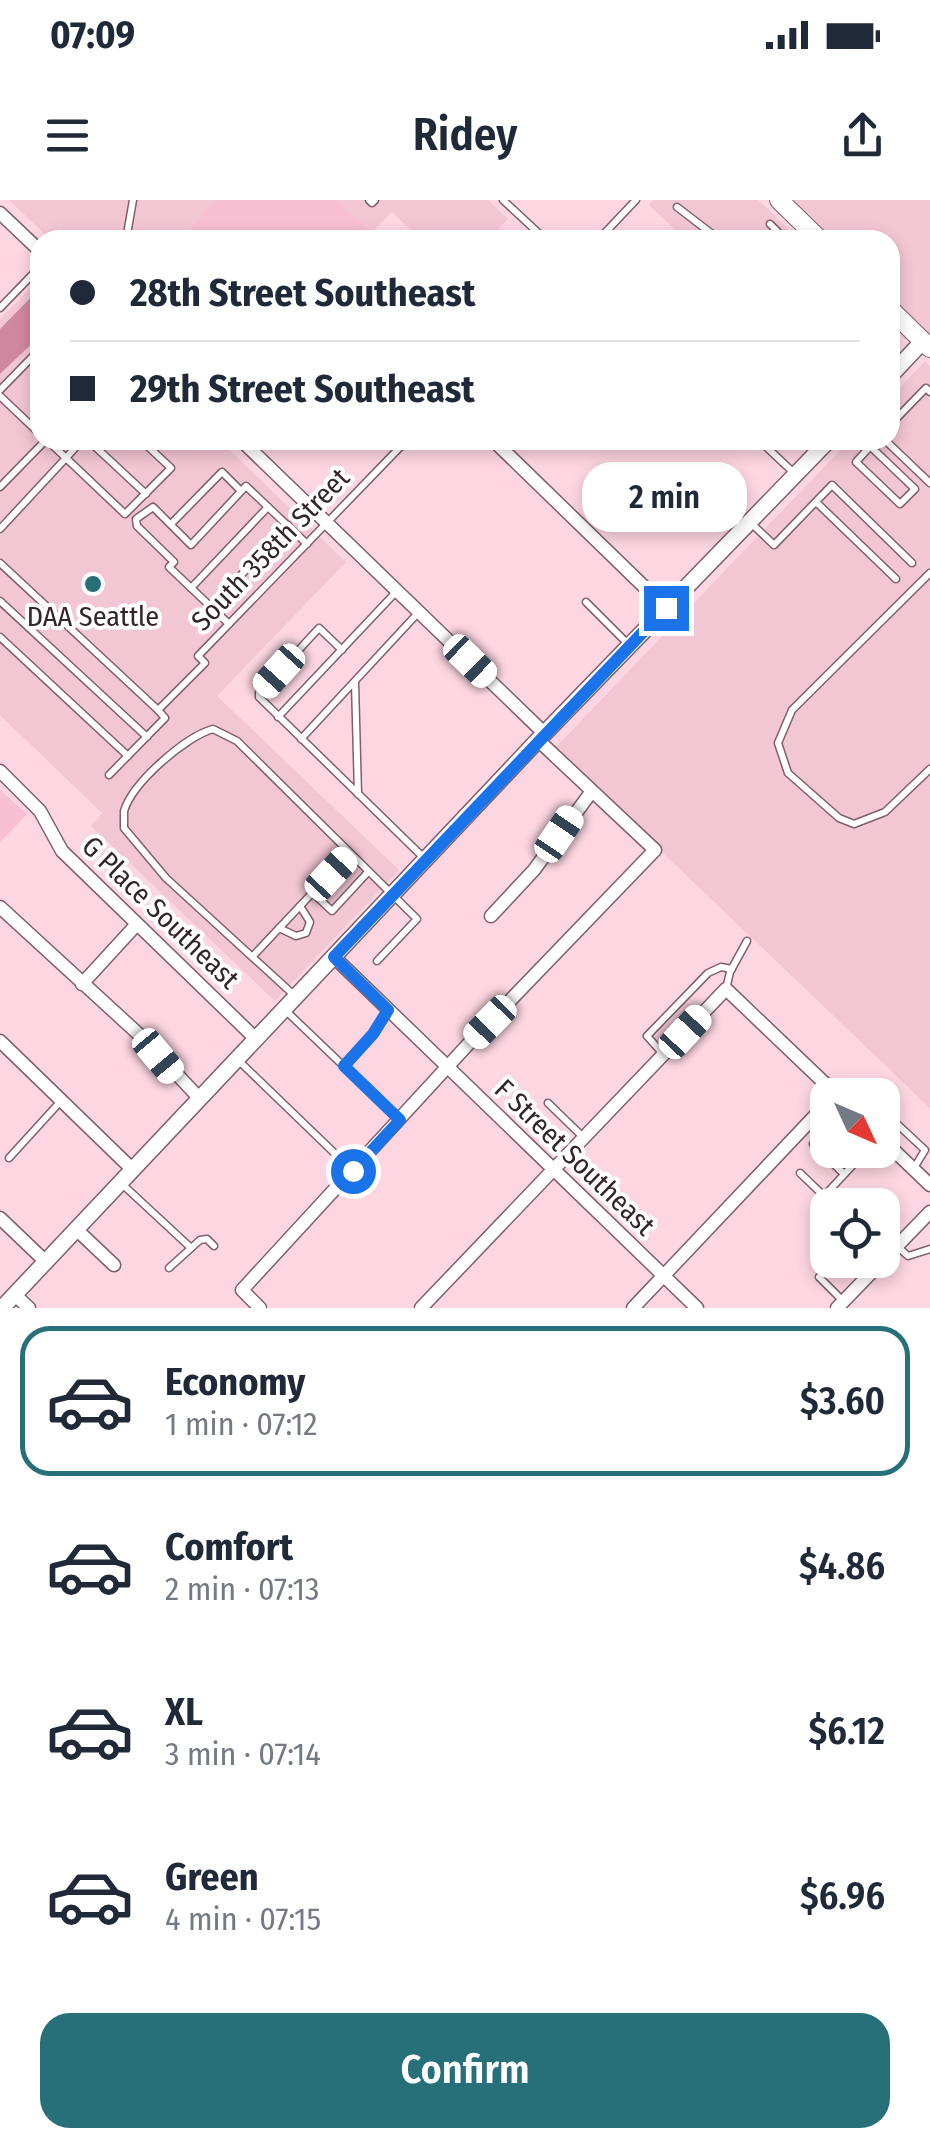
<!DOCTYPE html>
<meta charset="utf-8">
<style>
body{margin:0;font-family:"Fira Sans Condensed",sans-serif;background:#f2f2f3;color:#1f2937;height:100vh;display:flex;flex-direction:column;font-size:38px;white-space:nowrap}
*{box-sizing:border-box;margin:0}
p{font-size:32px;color:#747a83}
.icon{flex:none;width:55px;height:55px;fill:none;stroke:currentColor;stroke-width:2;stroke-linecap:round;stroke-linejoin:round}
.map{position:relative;height:1108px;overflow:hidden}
.panel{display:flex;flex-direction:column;background:#fff;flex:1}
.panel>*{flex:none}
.hud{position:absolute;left:30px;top:30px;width:870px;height:220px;border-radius:30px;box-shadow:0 5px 15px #0003;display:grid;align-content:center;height:220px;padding:0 40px;background:#fff}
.needle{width:65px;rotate:134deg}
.controls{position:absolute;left:810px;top:878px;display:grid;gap:20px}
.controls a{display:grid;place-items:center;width:90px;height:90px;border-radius:20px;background:#fff;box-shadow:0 5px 15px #0003;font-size:50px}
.end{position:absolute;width:45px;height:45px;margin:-22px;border:12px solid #1a73e8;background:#fff;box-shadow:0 0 0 5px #fff}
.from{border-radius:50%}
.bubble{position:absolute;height:70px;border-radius:30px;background:#fff;box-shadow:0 5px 15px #0003;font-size:32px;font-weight:600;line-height:70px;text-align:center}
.car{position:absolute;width:30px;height:60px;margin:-30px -15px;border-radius:12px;box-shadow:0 0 8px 2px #0007;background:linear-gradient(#fff 24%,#345 0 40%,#fff 0 76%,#345 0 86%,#fff 0)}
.hud b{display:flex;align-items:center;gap:35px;height:95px;font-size:38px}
.hud b+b{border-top:2px solid #e0e1e3}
.hud i{width:25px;height:25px;background:#1f2937}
ul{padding:18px 0 0;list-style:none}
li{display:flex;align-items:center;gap:30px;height:150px;margin:0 20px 15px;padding:0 20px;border:5px solid transparent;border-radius:30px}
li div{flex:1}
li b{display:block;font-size:38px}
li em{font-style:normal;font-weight:600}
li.selected{border-color:#27707a}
li>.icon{width:90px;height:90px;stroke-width:1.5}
.action{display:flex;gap:20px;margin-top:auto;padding:20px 40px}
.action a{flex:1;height:115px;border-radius:30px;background:#27707a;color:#fff;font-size:40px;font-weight:600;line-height:115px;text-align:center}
.status{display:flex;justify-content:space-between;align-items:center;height:70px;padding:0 50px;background:#fff;direction:ltr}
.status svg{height:28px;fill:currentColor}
header{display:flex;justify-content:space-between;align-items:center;height:130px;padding:0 40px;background:#fff;font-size:45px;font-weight:600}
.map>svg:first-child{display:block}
.built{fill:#f3c6d4}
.green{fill:#f9bfd2}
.water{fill:#d087a0}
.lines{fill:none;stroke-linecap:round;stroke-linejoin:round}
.service-casing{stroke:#805f6a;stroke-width:9}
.minor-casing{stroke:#805f6a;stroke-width:15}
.tertiary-casing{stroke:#805f6a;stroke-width:18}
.secondary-casing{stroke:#805f6a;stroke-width:20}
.service{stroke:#fff;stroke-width:6}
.minor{stroke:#fff;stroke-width:12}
.tertiary{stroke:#fff;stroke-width:15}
.secondary{stroke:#fff;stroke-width:18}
.route{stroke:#1a73e8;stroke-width:12}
.poi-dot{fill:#27707a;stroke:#fff;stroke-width:4}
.labels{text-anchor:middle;stroke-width:8;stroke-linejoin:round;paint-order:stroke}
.street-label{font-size:28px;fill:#322428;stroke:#fff}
.poi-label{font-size:28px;fill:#322428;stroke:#fff}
</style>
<div class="status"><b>07:09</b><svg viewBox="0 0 49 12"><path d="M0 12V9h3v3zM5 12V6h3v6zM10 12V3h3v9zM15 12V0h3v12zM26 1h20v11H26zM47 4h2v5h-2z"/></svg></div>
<header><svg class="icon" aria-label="menu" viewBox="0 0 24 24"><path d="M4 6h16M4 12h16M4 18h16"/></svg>Ridey<svg class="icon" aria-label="share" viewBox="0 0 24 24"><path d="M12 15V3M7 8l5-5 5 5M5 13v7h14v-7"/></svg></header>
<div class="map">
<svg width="930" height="1108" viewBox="0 0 930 1108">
<rect width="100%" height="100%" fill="#fdd6e2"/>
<!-- built -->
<g class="built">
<polygon points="9,0 216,0 178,40 51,40"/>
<polygon points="338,0 488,0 508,19 488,40 421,40 392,12 372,32"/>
<polygon points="653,0 758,0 800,40 686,40 649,5"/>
<polygon points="779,0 930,0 930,148 890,109 890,40 820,40"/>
<polygon points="40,78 40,240 219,240 346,362 217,496 399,670 275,801 91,626 102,613 0,515 0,119"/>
<polygon points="925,161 930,166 930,908 554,549 850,240 890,240 890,198"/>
</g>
<!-- green -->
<g class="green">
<polygon points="216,0 338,0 372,32 364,40 178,40"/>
<polygon points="0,590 27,614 0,642"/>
</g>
<!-- water -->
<polygon class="water" points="40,88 40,136 0,174 0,129"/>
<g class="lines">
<!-- service casing -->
<g class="service-casing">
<g id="service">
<polyline points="369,0 372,3 375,0"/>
<polyline points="503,0 546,40"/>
<polyline points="677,7 720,40"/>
<polyline points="770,24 786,40"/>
<polyline points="126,40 133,0"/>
<polyline points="598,40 636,0"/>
<polyline points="0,108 33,74"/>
<polyline points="0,190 40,149"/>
<polyline points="0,196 40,234"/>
<polyline points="890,225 926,188 930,192"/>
<polyline points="82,240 66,258 125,314 171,268 141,240"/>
<polyline points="88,240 146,294"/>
<polyline points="759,240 795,274"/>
<polyline points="885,240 930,283"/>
<polyline points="870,246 915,289 900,304 856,262 876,240"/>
<polyline points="0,287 46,240"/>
<polyline points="816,302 896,379"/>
<polyline points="751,323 774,345 832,285 912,363"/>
<polyline points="171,324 222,272 241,291"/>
<polyline points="0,329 66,258 47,240"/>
<polyline points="0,363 158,510"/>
<polyline points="930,373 792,510 778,543 788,573 839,618 854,624 885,612 930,569"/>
<polyline points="191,388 268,307 307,344"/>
<polyline points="0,401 147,537"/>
<polyline points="586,402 629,445"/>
<polyline points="211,407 288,325"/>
<polyline points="229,424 169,367 174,362 137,326 136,319 153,307 191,345 246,286 268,307"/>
<polyline points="0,437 128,556"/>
<polyline points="342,450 319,428 259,493 259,497 425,659"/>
<polyline points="355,483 358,594"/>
<polyline points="278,517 396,392"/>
<polyline points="301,539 418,413"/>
<polyline points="109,575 165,518 158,510 205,463 198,456 407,240"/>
<polyline points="313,693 332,711 368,672"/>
<polyline points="279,728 296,736 306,733 310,722 300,706"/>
<polyline points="253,756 349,654"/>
<polyline points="726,789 730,772 747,741"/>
<path d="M 295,796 L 166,678 L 124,628 C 124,626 124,613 124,611 C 133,582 185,537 213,529 L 237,541 L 417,719 L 377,761"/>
<polyline points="285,810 399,919"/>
<polyline points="664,855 647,836 708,773 721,767 732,769"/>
<polyline points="239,861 352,970"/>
<polyline points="343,866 373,835 387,811"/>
<polyline points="548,903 583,937"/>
<polyline points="882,910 925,950 914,968"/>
<polyline points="813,944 844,974"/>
<polyline points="9,958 60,902"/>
<polyline points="800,973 824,996 867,950"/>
<polyline points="122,984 190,1047"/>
<polyline points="897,1046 908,1056 930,1049"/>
<polyline points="169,1068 200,1040 207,1039 214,1046"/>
<polyline points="819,1077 843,1101"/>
</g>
</g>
<!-- minor casing -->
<g class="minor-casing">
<g id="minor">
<polyline points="0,13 40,51"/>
<polyline points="241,240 545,534"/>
<polyline points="493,240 666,408"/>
<polyline points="0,571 40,611 62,651 256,839"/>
<polyline points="0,707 145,840 200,899"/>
<polyline points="491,716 534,670 592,591"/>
<polyline points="334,757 697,1108"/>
<polyline points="82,784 137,724"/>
<polyline points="0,841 133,970"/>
<polyline points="882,939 930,985"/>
<polyline points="0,1018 46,1062"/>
<polyline points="77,1030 114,1065"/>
<polyline points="15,1095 29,1108"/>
<polyline points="260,1108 242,1090 472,840 655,650 538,540"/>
<polyline points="421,1108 726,789 837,895"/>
<polyline points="633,1108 828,902"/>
<polyline points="837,1108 930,1012"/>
</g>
</g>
<!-- tertiary casing -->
<g class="tertiary-casing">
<g id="tertiary">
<polyline points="890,176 923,141"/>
<polyline points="2,1108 538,540 829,240"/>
</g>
</g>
<!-- secondary casing -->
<g class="secondary-casing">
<g id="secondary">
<polyline points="779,0 820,40"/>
<polyline points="890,109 930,148"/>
</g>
</g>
<!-- service -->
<use href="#service" class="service"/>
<!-- minor -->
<use href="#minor" class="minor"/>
<!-- tertiary -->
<use href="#tertiary" class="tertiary"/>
<!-- secondary -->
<use href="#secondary" class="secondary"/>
</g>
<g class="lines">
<!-- route -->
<polyline class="route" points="353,971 400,920 344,866 373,834 388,810 334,757 666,408"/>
</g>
<!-- markers -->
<circle class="poi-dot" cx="93" cy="384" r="10"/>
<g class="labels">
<!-- street labels -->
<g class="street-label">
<text transform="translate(270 349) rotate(-46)" y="10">South 358th Street</text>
<text transform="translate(161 712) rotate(44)" y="10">G Place Southeast</text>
<text transform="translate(575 957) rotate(44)" y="10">F Street Southeast</text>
</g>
<!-- poi labels -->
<g class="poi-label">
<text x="93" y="426">DAA Seattle</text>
</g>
</g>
</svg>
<div class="controls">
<a><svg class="needle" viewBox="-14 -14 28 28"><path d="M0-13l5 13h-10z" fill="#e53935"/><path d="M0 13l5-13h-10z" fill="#747a83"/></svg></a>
<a><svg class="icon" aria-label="locate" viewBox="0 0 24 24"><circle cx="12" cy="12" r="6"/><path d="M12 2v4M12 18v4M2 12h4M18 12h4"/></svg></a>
</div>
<i class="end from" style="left:353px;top:971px"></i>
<i class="end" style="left:666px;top:408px"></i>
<div class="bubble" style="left:582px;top:262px;width:165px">2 min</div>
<i class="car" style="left:470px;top:461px;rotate:134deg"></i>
<i class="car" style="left:279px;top:471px;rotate:222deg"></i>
<i class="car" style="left:559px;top:634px;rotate:34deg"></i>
<i class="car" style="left:331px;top:674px;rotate:43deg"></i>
<i class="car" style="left:490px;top:822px;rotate:224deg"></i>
<i class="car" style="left:685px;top:832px;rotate:43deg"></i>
<i class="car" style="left:158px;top:856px;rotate:140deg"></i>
<div class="hud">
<b><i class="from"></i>28th Street Southeast</b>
<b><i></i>29th Street Southeast</b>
</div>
</div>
<section class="panel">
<ul>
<li class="selected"><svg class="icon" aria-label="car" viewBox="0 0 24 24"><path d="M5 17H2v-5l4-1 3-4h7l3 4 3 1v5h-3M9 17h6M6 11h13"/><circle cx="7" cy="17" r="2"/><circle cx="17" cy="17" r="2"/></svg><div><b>Economy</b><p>1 min · 07:12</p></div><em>$3.60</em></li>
<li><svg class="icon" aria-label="car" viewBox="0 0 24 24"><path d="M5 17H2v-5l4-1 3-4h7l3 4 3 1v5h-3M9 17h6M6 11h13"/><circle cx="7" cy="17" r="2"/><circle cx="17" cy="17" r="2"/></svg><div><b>Comfort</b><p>2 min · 07:13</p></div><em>$4.86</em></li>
<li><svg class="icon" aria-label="car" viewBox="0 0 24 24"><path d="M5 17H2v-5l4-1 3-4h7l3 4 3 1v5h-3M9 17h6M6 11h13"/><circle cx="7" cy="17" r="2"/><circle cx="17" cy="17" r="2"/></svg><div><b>XL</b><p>3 min · 07:14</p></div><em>$6.12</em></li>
<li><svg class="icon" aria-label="car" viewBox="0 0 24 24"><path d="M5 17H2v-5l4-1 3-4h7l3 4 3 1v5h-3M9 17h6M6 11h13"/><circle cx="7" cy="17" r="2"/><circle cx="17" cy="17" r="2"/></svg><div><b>Green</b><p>4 min · 07:15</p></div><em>$6.96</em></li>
</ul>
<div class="action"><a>Confirm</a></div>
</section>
